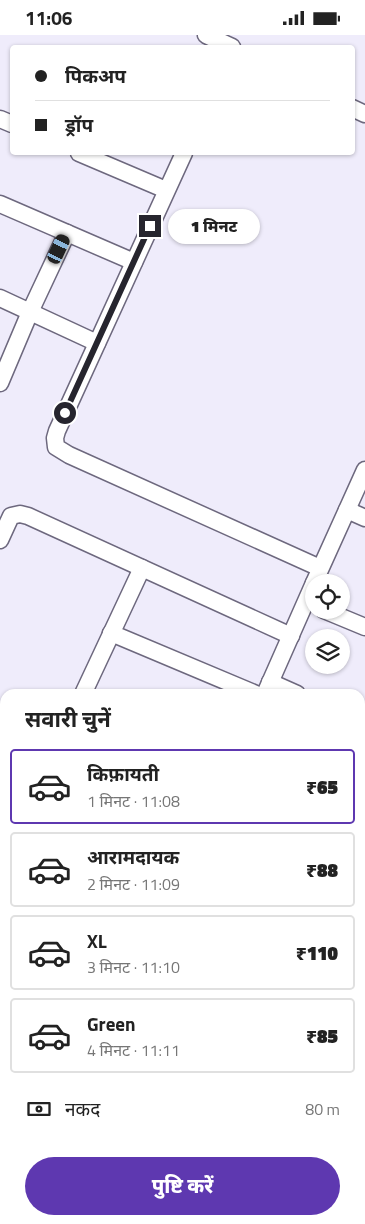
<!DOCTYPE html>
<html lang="hi">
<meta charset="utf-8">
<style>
body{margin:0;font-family:"Titillium Web","Noto Sans Devanagari",sans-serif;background:#f2f2f2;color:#222;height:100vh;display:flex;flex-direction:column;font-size:19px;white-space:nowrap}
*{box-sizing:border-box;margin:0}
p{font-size:16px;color:#767676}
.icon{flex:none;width:28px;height:28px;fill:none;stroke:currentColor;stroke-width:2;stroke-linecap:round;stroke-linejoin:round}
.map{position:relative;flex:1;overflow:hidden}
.panel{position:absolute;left:0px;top:654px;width:365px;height:536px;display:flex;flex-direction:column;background:#fff;border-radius:15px 15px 0 0;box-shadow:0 1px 4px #0004}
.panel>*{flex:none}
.top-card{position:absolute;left:10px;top:10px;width:345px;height:110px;border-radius:5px;box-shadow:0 1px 4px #0004;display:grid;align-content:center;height:110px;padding:0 25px;background:#fff}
.buttons{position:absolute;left:305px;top:539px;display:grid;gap:10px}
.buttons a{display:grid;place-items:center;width:45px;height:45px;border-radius:50%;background:#fff;box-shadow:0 1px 4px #0004;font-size:25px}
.end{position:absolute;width:22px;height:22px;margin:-11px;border:6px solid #26252e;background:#fff;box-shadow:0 0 0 2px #fff}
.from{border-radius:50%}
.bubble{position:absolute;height:35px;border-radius:18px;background:#fff;box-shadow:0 1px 4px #0004;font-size:16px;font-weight:800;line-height:35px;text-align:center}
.car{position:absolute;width:15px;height:30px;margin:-15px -8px;border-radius:6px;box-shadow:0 0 4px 1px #0007;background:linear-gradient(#222 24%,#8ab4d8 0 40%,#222 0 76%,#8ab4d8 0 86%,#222 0)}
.top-card b{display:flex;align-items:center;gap:18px;height:48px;font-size:19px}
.top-card b+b{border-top:1px solid #e0e0e0}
.top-card i{width:12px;height:12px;background:#222}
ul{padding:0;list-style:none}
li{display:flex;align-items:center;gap:15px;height:75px;margin:0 10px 8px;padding:0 15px;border:2px solid #e0e0e0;border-radius:5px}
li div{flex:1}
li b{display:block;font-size:19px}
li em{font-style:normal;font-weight:800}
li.current{border-color:#5e38b0}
li>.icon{width:45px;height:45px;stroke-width:1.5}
h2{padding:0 25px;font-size:22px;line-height:60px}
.pay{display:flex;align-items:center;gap:12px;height:55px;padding:0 25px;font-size:19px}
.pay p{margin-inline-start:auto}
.cta{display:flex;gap:10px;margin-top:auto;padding:10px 25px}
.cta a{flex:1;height:58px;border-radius:30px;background:#5e38b0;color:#fff;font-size:20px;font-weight:800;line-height:58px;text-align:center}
.status{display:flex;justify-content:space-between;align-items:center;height:35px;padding:0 25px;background:#fff;direction:ltr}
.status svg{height:14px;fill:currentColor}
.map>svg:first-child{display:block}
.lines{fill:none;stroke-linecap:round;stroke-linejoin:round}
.street-casing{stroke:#6d687e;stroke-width:19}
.street{stroke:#fff;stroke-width:16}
.route{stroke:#26252e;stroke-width:6}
</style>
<div class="status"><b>11:06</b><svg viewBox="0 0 49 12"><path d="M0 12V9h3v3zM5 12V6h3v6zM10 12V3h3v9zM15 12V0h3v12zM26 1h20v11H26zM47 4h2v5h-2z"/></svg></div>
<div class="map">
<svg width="365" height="1189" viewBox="0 0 365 1189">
<rect width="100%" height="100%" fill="#efecfb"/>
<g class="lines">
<!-- street casing -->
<g class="street-casing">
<g id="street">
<polyline points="206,0 232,12"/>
<polyline points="352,73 365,79"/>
<polyline points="0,84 12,89"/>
<polyline points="79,118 166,155"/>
<polyline points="184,118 57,396 55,403 56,412 69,420 320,533"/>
<polyline points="0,169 134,227"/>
<polyline points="0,263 97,308"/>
<polyline points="0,348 30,277 67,198"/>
<polyline points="347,475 365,483"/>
<polyline points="0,505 11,481 20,479 28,481 291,601"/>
<polyline points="314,548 365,435"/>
<polyline points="324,575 365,592"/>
<polyline points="111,598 256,659"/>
<polyline points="270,647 297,659"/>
<polyline points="83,659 142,533"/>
<polyline points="265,659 314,548"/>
<polyline points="360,687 365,689"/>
<polyline points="360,768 365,771"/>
<polyline points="0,823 5,825 0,836"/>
<polyline points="360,839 365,841"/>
<polyline points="0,891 5,893"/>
<polyline points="360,910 365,912"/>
<polyline points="0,958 5,960"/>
<polyline points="0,1021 5,1023"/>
<polyline points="0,1107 5,1109"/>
</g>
</g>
<!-- street -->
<use href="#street" class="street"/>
</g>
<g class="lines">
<!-- route -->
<polyline class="route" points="65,378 150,191"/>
</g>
</svg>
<div class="buttons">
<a><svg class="icon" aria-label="locate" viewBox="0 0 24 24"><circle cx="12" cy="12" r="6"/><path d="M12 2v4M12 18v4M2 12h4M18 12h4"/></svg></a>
<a><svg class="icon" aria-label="layers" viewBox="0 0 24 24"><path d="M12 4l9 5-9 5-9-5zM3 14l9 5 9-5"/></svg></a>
</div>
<i class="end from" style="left:65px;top:378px"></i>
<i class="end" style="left:150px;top:191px"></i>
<div class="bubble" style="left:168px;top:174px;width:92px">1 मिनट</div>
<i class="car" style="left:59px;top:214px;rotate:25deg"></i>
<div class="top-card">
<b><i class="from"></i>पिकअप</b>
<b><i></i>ड्रॉप</b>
</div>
<section class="panel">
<h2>सवारी चुनें</h2>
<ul>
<li class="current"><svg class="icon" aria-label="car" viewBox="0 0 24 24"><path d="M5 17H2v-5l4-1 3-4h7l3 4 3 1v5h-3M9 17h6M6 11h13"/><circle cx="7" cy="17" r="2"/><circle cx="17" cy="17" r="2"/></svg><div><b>किफ़ायती</b><p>1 मिनट · 11:08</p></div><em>₹65</em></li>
<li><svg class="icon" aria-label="car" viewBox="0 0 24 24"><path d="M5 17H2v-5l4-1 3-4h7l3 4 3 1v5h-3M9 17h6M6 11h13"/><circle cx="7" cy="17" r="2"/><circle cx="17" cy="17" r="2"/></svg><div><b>आरामदायक</b><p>2 मिनट · 11:09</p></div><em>₹88</em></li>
<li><svg class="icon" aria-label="car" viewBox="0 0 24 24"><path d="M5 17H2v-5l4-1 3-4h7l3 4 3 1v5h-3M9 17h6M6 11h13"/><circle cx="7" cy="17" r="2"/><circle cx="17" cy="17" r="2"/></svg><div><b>XL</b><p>3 मिनट · 11:10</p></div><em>₹110</em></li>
<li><svg class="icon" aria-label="car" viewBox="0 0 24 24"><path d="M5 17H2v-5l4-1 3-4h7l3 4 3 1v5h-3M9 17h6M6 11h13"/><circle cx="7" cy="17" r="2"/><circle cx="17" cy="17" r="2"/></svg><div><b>Green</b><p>4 मिनट · 11:11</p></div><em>₹85</em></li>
</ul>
<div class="pay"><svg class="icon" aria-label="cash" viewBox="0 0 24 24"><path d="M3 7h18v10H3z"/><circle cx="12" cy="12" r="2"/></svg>नकद<p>80 m</p></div>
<div class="cta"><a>पुष्टि करें</a></div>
</section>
</div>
